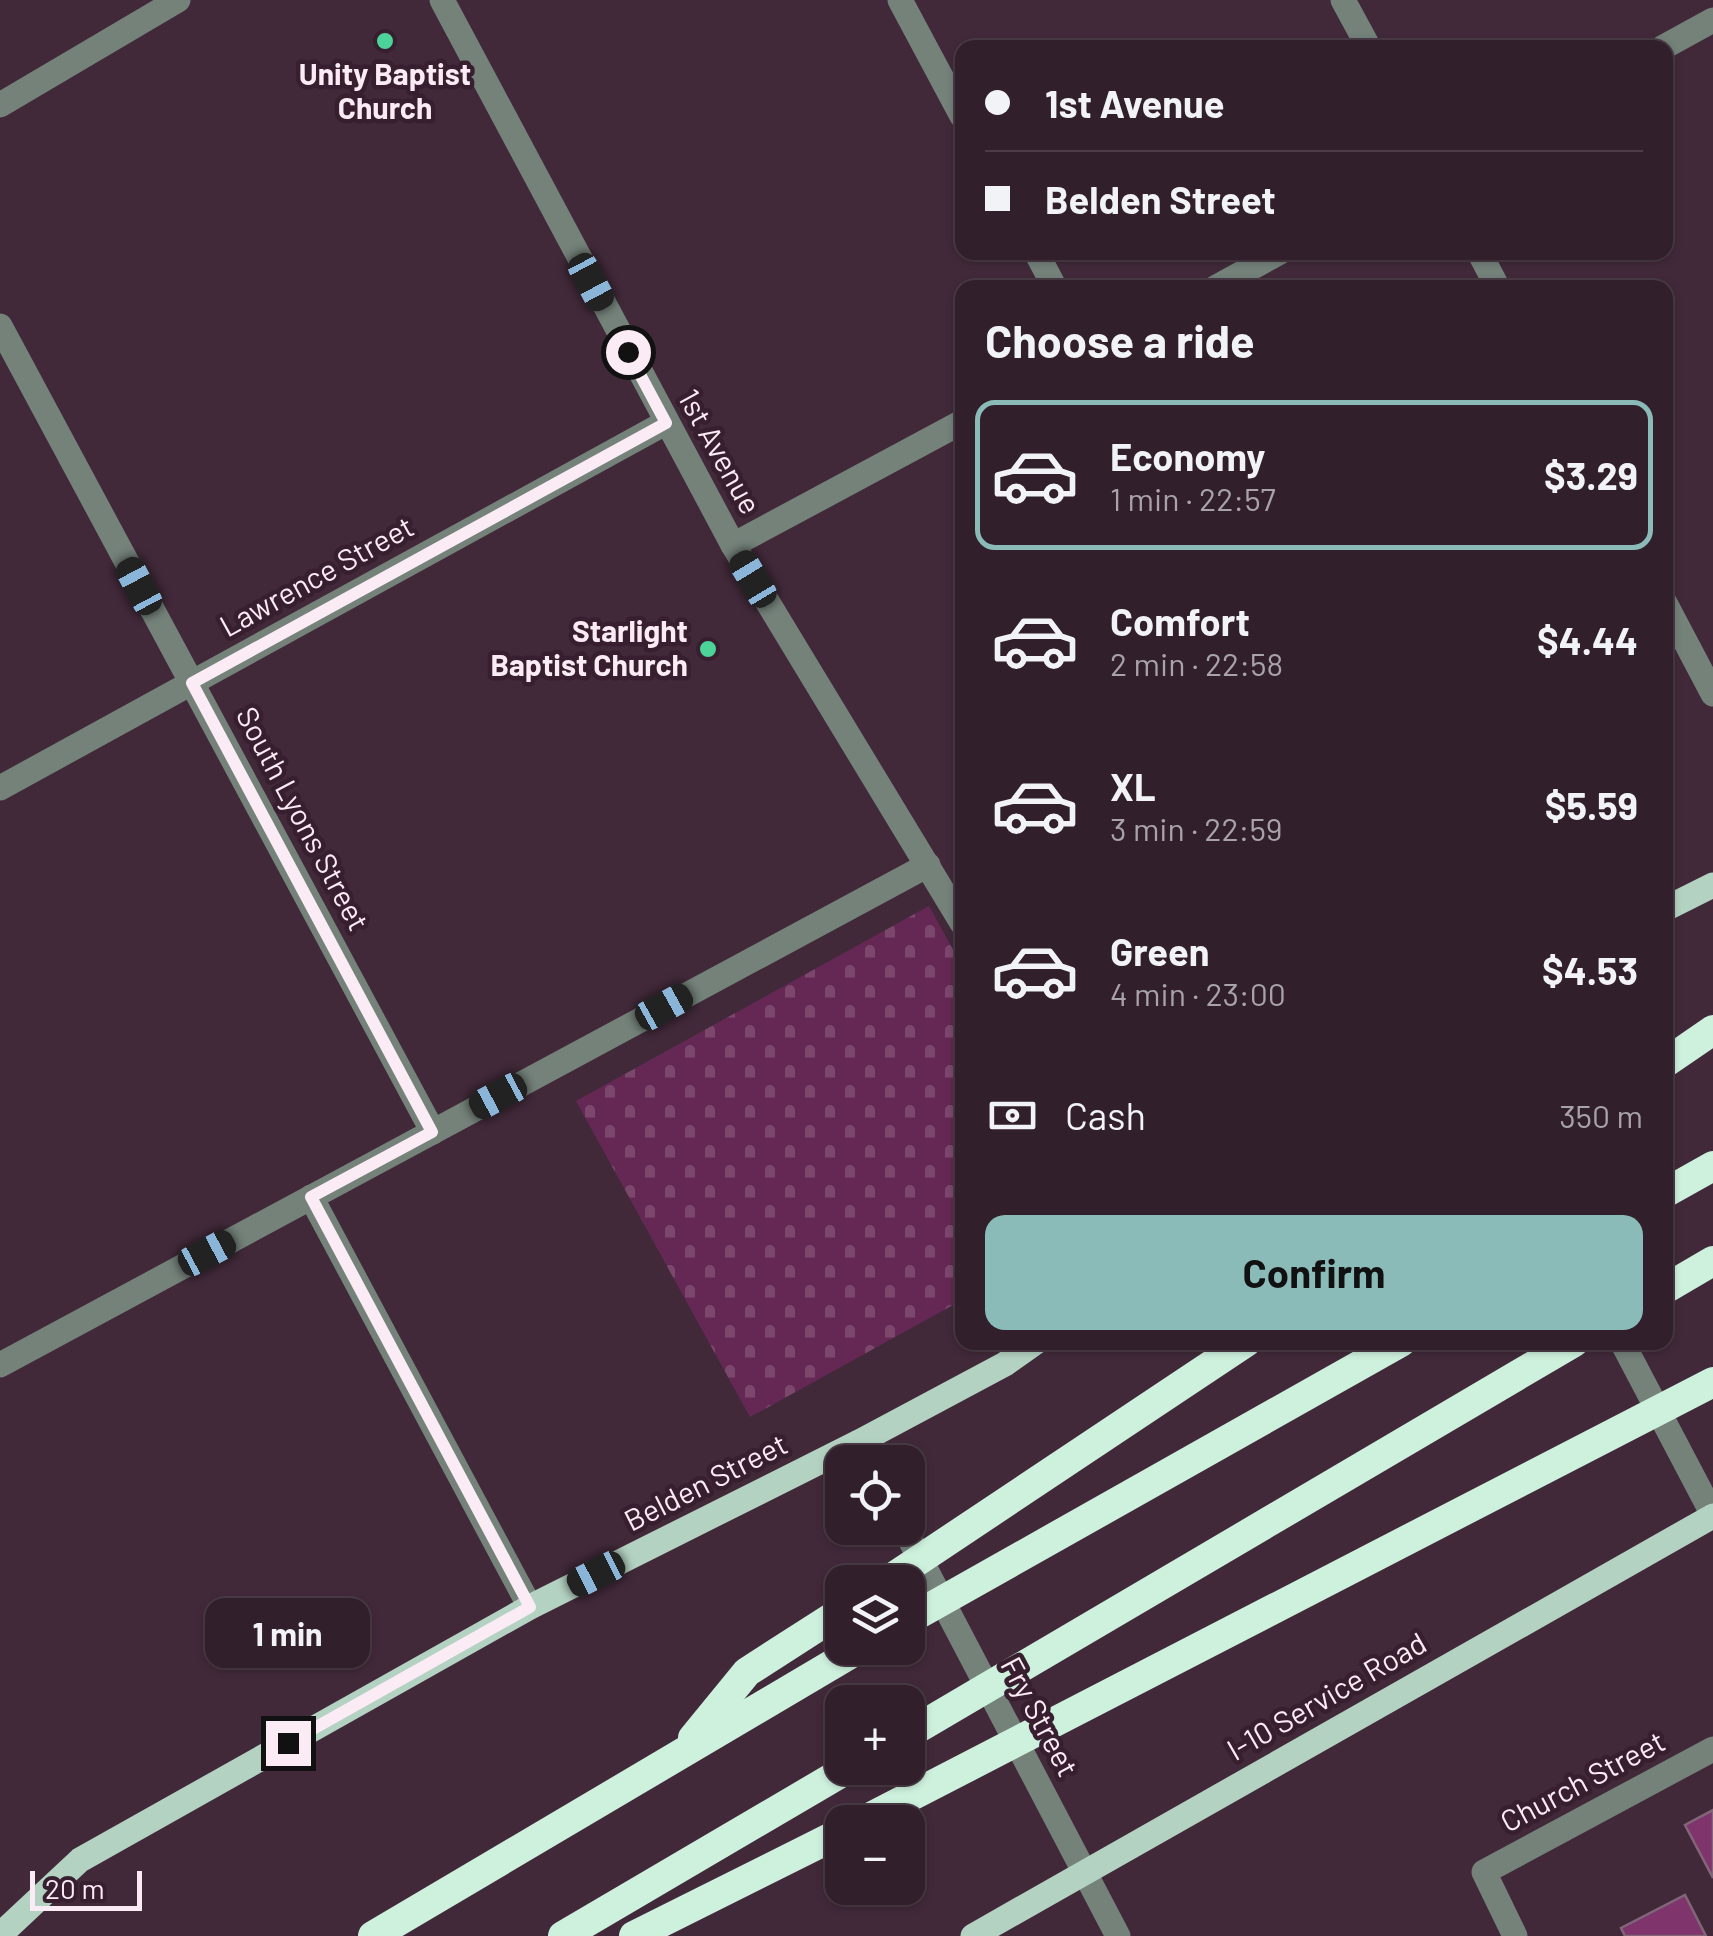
<!DOCTYPE html>
<meta charset="utf-8">
<style>
body{margin:0;font-family:Barlow,sans-serif;background:#392733;color:#f1f3f6;height:100vh;display:flex;flex-direction:column;font-size:38px;white-space:nowrap}
*{box-sizing:border-box;margin:0}
p{font-size:32px;color:#a8a2a9}
.icon{flex:none;width:55px;height:55px;fill:none;stroke:currentColor;stroke-width:2;stroke-linecap:round;stroke-linejoin:round}
.map{position:relative;flex:1;overflow:hidden}
.sheet{position:absolute;left:955px;top:280px;width:718px;height:1070px;display:flex;flex-direction:column;background:#311f2b;border-radius:20px;box-shadow:0 2px 8px #0004,0 0 0 2px #4c3d47}
.sheet>*{flex:none}
.banner{position:absolute;left:955px;top:40px;width:718px;height:220px;border-radius:20px;box-shadow:0 2px 8px #0004,0 0 0 2px #4c3d47;display:grid;align-content:center;height:220px;padding:0 30px;background:#311f2b}
.tools{position:absolute;left:825px;top:1445px;display:grid;gap:20px}
.tools a{display:grid;place-items:center;width:100px;height:100px;border-radius:20px;background:#311f2b;box-shadow:0 2px 8px #0004,0 0 0 2px #4c3d47;font-size:50px}
.scale{position:absolute;left:30px;bottom:25px;width:112px;box-sizing:border-box;padding-left:10px;border:5px solid #fbebf5;border-top:0;font-size:28px;line-height:35px;white-space:nowrap;color:#fbebf5;-webkit-text-stroke:8px #371f2f;paint-order:stroke}
.end{position:absolute;width:45px;height:45px;margin:-22px;border:12px solid #fbebf5;background:#111;box-shadow:0 0 0 5px #111}
.from{border-radius:50%}
.bubble{position:absolute;height:70px;border-radius:20px;background:#311f2b;box-shadow:0 2px 8px #0004,0 0 0 2px #4c3d47;font-size:32px;font-weight:700;line-height:70px;text-align:center}
.car{position:absolute;width:30px;height:60px;margin:-30px -15px;border-radius:12px;box-shadow:0 0 8px 2px #0007;background:linear-gradient(#222 24%,#8ab4d8 0 40%,#222 0 76%,#8ab4d8 0 86%,#222 0)}
.banner b{display:flex;align-items:center;gap:35px;height:95px;font-size:38px}
.banner b+b{border-top:2px solid #4c3d47}
.banner i{width:25px;height:25px;background:#f1f3f6}
ul{padding:0;list-style:none}
li{display:flex;align-items:center;gap:30px;height:150px;margin:0 20px 15px;padding:0 10px;border:5px solid transparent;border-radius:20px}
li div{flex:1}
li b{display:block;font-size:38px}
li em{font-style:normal;font-weight:700}
li.current{border-color:#8bbbb9}
li>.icon{width:90px;height:90px;stroke-width:1.5}
h2{padding:0 30px;font-size:45px;line-height:120px}
.pay{display:flex;align-items:center;gap:25px;height:110px;padding:0 30px;font-size:38px}
.pay p{margin-inline-start:auto}
.button{display:flex;gap:20px;margin-top:auto;padding:20px 30px}
.button a{flex:1;height:115px;border-radius:20px;background:#8bbbb9;color:#111;font-size:40px;font-weight:700;line-height:115px;text-align:center}
.map>svg:first-child{display:block}
.cemetery{fill:url(#cemetery-stones)}
.building{fill:#7f346b;stroke:#816578;stroke-width:2.5}
.lines{fill:none;stroke-linecap:round;stroke-linejoin:round}
.minor{stroke:#74827a;stroke-width:25}
.major{stroke:#b4d2c2;stroke-width:25}
.highway{stroke:#cef1de;stroke-width:30}
.highway-bridge{stroke:#cef1de;stroke-width:30}
.route{stroke:#fbebf5;stroke-width:12}
.poi-dot{fill:#4cd39a;stroke:#371f2f;stroke-width:4}
.labels{text-anchor:middle;stroke-width:9;stroke-linejoin:round;paint-order:stroke}
.poi-label{font-size:30px;font-weight:bold;fill:#fbebf5;stroke:#371f2f}
.street-label{font-size:30px;fill:#fbebf5;stroke:#371f2f}
</style>
<div class="map">
<svg width="1713" height="1936" viewBox="0 0 1713 1936">
<defs>
<pattern id="cemetery-stones" width="16" height="16" patternUnits="userSpaceOnUse" patternTransform="scale(2.5)"><rect width="16" height="16" fill="#652854"/><path d="M2 7V4a2 2 0 0 1 4 0v3zM10 15v-3a2 2 0 0 1 4 0v3z" fill="#7c476d"/></pattern>
</defs>
<rect width="100%" height="100%" fill="#412939"/>
<!-- cemetery -->
<polygon class="cemetery" points="929,906 962,966 962,1300 750,1417 576,1101"/>
<!-- building -->
<g class="building">
<polygon points="1713,1810 1713,1878 1685,1825"/>
<polygon points="1685,1895 1706,1936 1625,1936 1621,1928"/>
</g>
<g class="lines">
<!-- minor -->
<g class="minor">
<polyline points="442,0 733,545 962,923"/>
<polyline points="900,0 962,116"/>
<polyline points="1343,0 1369,48"/>
<polyline points="1662,48 1713,20"/>
<polyline points="0,105 178,0"/>
<polyline points="1036,252 1055,288"/>
<polyline points="1479,252 1498,288"/>
<polyline points="1215,288 1280,252"/>
<polyline points="0,326 433,1132"/>
<polyline points="733,545 962,422"/>
<polyline points="1665,603 1713,694"/>
<polyline points="0,788 665,423"/>
<polyline points="311,1197 530,1607"/>
<polyline points="1622,1342 1713,1515"/>
<polyline points="0,1365 928,865"/>
<polyline points="859,1442 869,1462"/>
<polyline points="904,1528 1118,1936"/>
<polyline points="1515,1936 1484,1872 1713,1749"/>
</g>
<!-- major -->
<g class="major">
<polyline points="1665,909 1713,885"/>
<polyline points="0,1935 80,1860 530,1607 859,1442 1005,1364 1036,1342"/>
<polyline points="973,1936 1713,1516"/>
</g>
<!-- highway -->
<g class="highway">
<polyline points="1665,1063 1713,1030"/>
<polyline points="1665,1193 1713,1166"/>
<polyline points="1665,1289 1713,1261"/>
<polyline points="693,1738 747,1672 842,1611"/>
<polyline points="373,1936 860,1648"/>
<polyline points="563,1936 849,1768"/>
<polyline points="634,1936 842,1832"/>
</g>
<!-- highway-bridge -->
<g class="highway-bridge">
<polyline points="886,1582 1246,1342"/>
<polyline points="908,1620 1401,1342"/>
<polyline points="908,1734 1574,1342"/>
<polyline points="861,1822 1713,1382"/>
</g>
</g>
<g class="lines">
<!-- route -->
<polyline class="route" points="288,1743 530,1607 311,1197 432,1132 192,683 666,423 628,352"/>
</g>
<!-- markers -->
<g class="poi-dot">
<circle cx="385" cy="41" r="10"/>
<circle cx="708" cy="649" r="10"/>
</g>
<g class="labels">
<!-- poi labels -->
<g class="poi-label">
<text x="385" y="85">Unity Baptist<tspan x="385" dy="34">Church</tspan></text>
<text x="688" y="642" text-anchor="end">Starlight<tspan x="688" dy="34">Baptist Church</tspan></text>
</g>
<!-- street labels -->
<g class="street-label">
<text transform="translate(719 452) rotate(61)" y="10">1st Avenue</text>
<text transform="translate(317 577) rotate(-29)" y="10">Lawrence Street</text>
<text transform="translate(302 819) rotate(62)" y="10">South Lyons Street</text>
<text transform="translate(706 1483) rotate(-27)" y="10">Belden Street</text>
<text transform="translate(1327 1697) rotate(-30)" y="10">I-10 Service Road</text>
<text transform="translate(1039 1717) rotate(62)" y="10">Fry Street</text>
<text transform="translate(1583 1782) rotate(-28)" y="10">Church Street</text>
</g>
</g>
</svg>
<div class="tools">
<a><svg class="icon" aria-label="locate" viewBox="0 0 24 24"><circle cx="12" cy="12" r="6"/><path d="M12 2v4M12 18v4M2 12h4M18 12h4"/></svg></a>
<a><svg class="icon" aria-label="layers" viewBox="0 0 24 24"><path d="M12 4l9 5-9 5-9-5zM3 14l9 5 9-5"/></svg></a>
<a>+</a>
<a>−</a>
</div>
<div class="scale">20 m</div>
<i class="end from" style="left:628px;top:352px"></i>
<i class="end" style="left:288px;top:1743px"></i>
<div class="bubble" style="left:205px;top:1598px;width:165px">1 min</div>
<i class="car" style="left:591px;top:282px;rotate:152deg"></i>
<i class="car" style="left:753px;top:579px;rotate:329deg"></i>
<i class="car" style="left:139px;top:586px;rotate:332deg"></i>
<i class="car" style="left:664px;top:1007px;rotate:61deg"></i>
<i class="car" style="left:498px;top:1096px;rotate:242deg"></i>
<i class="car" style="left:207px;top:1253px;rotate:62deg"></i>
<i class="car" style="left:596px;top:1574px;rotate:243deg"></i>
<div class="banner">
<b><i class="from"></i>1st Avenue</b>
<b><i></i>Belden Street</b>
</div>
<section class="sheet">
<h2>Choose a ride</h2>
<ul>
<li class="current"><svg class="icon" aria-label="car" viewBox="0 0 24 24"><path d="M5 17H2v-5l4-1 3-4h7l3 4 3 1v5h-3M9 17h6M6 11h13"/><circle cx="7" cy="17" r="2"/><circle cx="17" cy="17" r="2"/></svg><div><b>Economy</b><p>1 min · 22:57</p></div><em>$3.29</em></li>
<li><svg class="icon" aria-label="car" viewBox="0 0 24 24"><path d="M5 17H2v-5l4-1 3-4h7l3 4 3 1v5h-3M9 17h6M6 11h13"/><circle cx="7" cy="17" r="2"/><circle cx="17" cy="17" r="2"/></svg><div><b>Comfort</b><p>2 min · 22:58</p></div><em>$4.44</em></li>
<li><svg class="icon" aria-label="car" viewBox="0 0 24 24"><path d="M5 17H2v-5l4-1 3-4h7l3 4 3 1v5h-3M9 17h6M6 11h13"/><circle cx="7" cy="17" r="2"/><circle cx="17" cy="17" r="2"/></svg><div><b>XL</b><p>3 min · 22:59</p></div><em>$5.59</em></li>
<li><svg class="icon" aria-label="car" viewBox="0 0 24 24"><path d="M5 17H2v-5l4-1 3-4h7l3 4 3 1v5h-3M9 17h6M6 11h13"/><circle cx="7" cy="17" r="2"/><circle cx="17" cy="17" r="2"/></svg><div><b>Green</b><p>4 min · 23:00</p></div><em>$4.53</em></li>
</ul>
<div class="pay"><svg class="icon" aria-label="cash" viewBox="0 0 24 24"><path d="M3 7h18v10H3z"/><circle cx="12" cy="12" r="2"/></svg>Cash<p>350 m</p></div>
<div class="button"><a>Confirm</a></div>
</section>
</div>
